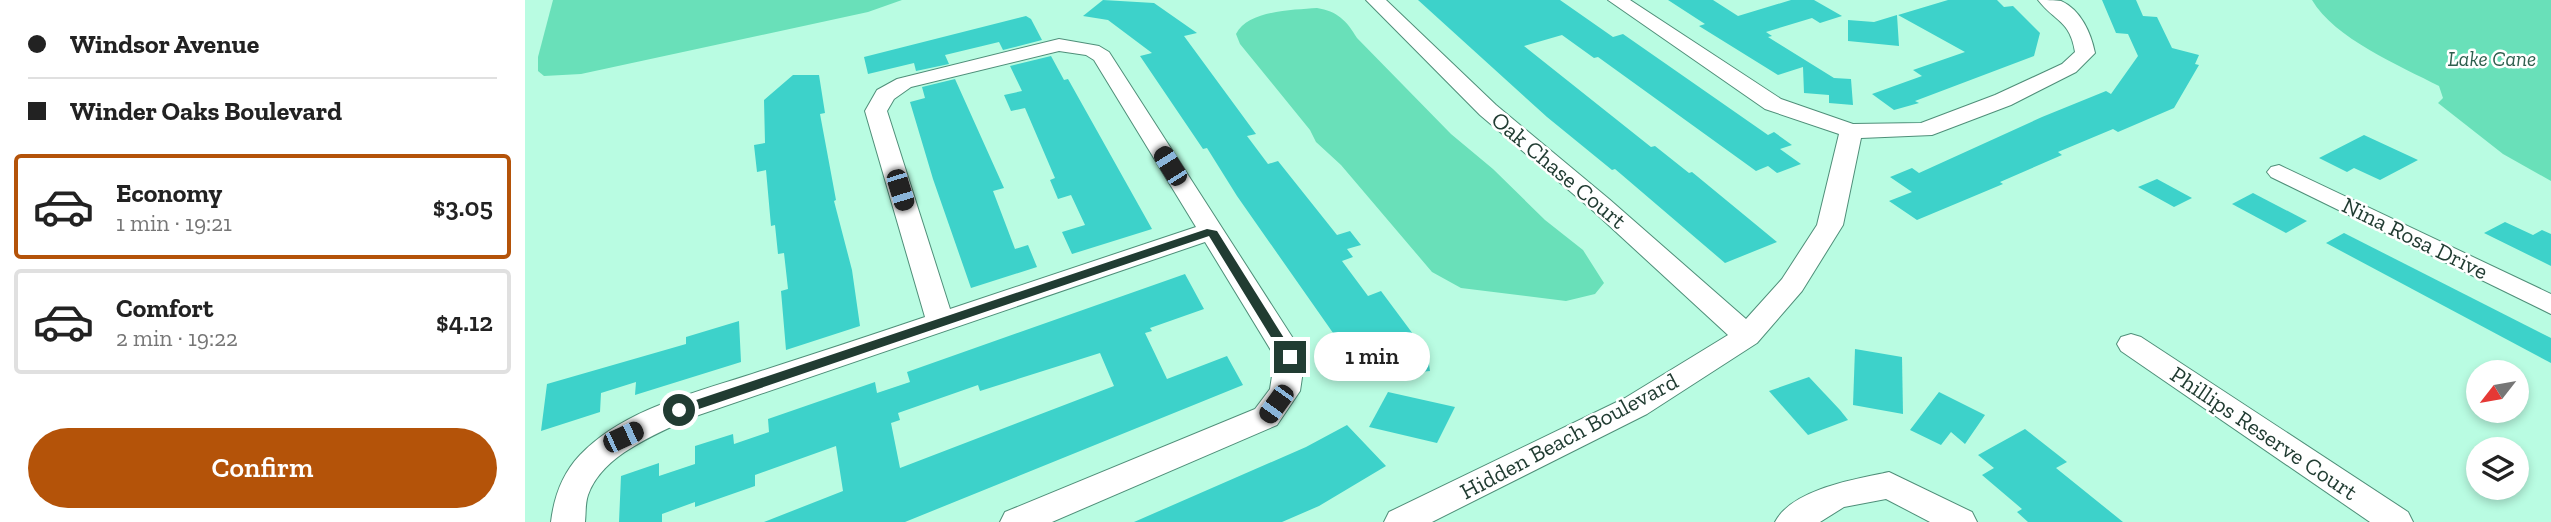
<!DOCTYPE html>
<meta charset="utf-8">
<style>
body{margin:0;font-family:"Zilla Slab",serif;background:#f6f6f6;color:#222;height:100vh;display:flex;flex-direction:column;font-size:26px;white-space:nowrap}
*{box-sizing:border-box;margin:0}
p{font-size:23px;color:#767676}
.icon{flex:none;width:38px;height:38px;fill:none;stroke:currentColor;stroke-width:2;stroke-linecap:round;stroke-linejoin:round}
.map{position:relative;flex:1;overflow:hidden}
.side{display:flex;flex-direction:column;background:#fff;width:525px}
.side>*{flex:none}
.hud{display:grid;align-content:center;height:154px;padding:0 28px;background:#fff}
.needle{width:46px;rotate:239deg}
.tools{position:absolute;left:1941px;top:360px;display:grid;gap:14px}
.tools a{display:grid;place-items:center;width:63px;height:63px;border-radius:50%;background:#fff;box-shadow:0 4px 10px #0003;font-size:35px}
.end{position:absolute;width:32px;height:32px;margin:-16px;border:9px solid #213c32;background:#fff;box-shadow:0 0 0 4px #fff}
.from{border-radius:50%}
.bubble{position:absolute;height:49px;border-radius:24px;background:#fff;box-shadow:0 4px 10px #0003;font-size:23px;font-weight:600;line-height:49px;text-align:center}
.car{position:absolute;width:21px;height:42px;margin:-21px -10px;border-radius:9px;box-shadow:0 0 5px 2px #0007;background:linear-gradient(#222 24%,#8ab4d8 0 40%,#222 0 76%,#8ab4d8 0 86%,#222 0)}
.hud b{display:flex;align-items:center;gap:24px;height:66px;font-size:26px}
.hud b+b{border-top:2px solid #e0e0e0}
.hud i{width:18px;height:18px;background:#222}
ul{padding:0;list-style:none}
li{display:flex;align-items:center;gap:21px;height:105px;margin:0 14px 10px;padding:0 14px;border:4px solid #e0e0e0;border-radius:7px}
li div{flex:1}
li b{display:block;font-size:26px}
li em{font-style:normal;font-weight:600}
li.active{border-color:#b45309}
li>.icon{width:63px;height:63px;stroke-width:1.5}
.button{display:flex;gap:14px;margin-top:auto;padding:14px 28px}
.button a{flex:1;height:80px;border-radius:42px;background:#b45309;color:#fff;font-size:28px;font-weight:600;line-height:80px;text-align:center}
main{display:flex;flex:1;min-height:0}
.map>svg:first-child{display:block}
.water{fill:#69e0b9}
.building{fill:#3dd2ca;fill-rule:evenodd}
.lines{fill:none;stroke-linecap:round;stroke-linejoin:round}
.minor-casing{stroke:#4f8f79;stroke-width:2}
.minor{fill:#fff;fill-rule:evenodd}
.route{fill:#213c32}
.labels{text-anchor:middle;stroke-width:5;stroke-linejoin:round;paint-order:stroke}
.far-water-label{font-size:21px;font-style:italic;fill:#2f604f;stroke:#fff}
.street-label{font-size:23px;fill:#213c32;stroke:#fff}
</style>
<main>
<section class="side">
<div class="hud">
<b><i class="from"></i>Windsor Avenue</b>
<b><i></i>Winder Oaks Boulevard</b>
</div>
<ul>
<li class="active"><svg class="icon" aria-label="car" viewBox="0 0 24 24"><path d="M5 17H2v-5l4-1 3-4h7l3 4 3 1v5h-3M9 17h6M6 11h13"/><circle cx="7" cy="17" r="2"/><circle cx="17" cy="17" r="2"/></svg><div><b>Economy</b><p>1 min · 19:21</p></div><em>$3.05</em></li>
<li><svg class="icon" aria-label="car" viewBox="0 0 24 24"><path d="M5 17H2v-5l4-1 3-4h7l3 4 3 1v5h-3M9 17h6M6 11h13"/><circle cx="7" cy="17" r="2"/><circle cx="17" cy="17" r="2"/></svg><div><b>Comfort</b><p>2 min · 19:22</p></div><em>$4.12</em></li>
</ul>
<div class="button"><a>Confirm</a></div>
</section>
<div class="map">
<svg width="2026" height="522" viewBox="0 0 2026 522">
<rect width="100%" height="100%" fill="#b9fce2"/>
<!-- water -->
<g class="water">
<polygon points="28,0 377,0 343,12 56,74 19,76 13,71 13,57"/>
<path d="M 1787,0 L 2026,0 L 2026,181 L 1978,154 L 1913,103 L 1918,98 L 1914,86 C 1875,66 1809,38 1787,0 Z"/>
<path d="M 792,8 C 812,11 822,21 832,38 L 926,134 L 968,169 L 1020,220 L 1058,250 L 1079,283 L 1070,294 L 1041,301 L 936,288 L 907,272 L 816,165 L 791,142 L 785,130 L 715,44 L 711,34 C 723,10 768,10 792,8 Z"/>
</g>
<!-- building -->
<g class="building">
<polygon points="578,0 629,3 672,33 659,36 731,134 722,136 743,164 753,161 812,235 825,231 836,245 822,249 828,257 817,261 843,296 856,291 888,334 889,351 902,350 905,371 823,379 822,336 813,340 712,196 682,148 678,149 615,56 627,53 583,20 558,16"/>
<polygon points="893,0 1035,0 1088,37 1098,34 1243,135 1249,132 1267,145 1255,149 1276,164 1252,173 1243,166 1231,171 1073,57 1069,58 1037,35 999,46 1126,147 1130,146 1164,173 1167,172 1252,242 1200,263 1090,169 1087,170 1022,117"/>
<polygon points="1143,0 1188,0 1213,16 1266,0 1289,0 1317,16 1295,23 1287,18 1241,32 1247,36 1243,37 1309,78 1326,79 1328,105 1304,103 1304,95 1279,93 1278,67 1253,75 1174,26 1180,24"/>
<polygon points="1423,0 1472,0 1479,7 1488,6 1515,33 1509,56 1390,101 1394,103 1369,110 1347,94 1397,76 1388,70 1440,52 1373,15"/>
<polygon points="1577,0 1611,0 1618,16 1632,17 1647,48 1674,55 1670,64 1674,65 1649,108 1593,132 1588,129 1533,152 1537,155 1475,182 1478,184 1392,220 1364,201 1387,192 1365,177 1387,168 1394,173 1517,117 1581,91 1586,94 1613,56 1603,34 1591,33"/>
<polygon points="1372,15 1374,46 1323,41 1323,20 1349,22"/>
<polygon points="501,16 506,19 517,40 478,50 474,42 420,55 424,64 391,71 389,63 343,74 339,57"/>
<polygon points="526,56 539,80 543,79 627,229 547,254 537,232 560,225 546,195 533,199 525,180 530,178 500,108 486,111 479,95 497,91 485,66"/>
<polygon points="268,75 294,75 300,113 295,114 311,200 309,201 327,270 335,326 261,350 256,291 263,289 259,253 253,254 250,225 246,226 241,170 232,172 229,145 240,143 239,100"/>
<polygon points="430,79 479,188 468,191 490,249 503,245 512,267 446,288 408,179 385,102 400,98 397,87"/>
<polygon points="1839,135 1893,160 1855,180 1829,168 1822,172 1794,158"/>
<polygon points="1632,179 1667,198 1649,207 1613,187"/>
<polygon points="1728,193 1782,221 1761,233 1707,204"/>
<polygon points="1980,222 2008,235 2017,230 2026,234 2026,266 1959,233"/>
<polygon points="1819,233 2026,338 2026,363 1801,243"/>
<path d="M 660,274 L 679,309 L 625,328 L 627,331 L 620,333 L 642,379 L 702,356 L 718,385 L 380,522 L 239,522 L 318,491 L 311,446 L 230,475 L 230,486 L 170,507 L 170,502 L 137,514 L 137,522 L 94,522 L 96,476 L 134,463 L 134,476 L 170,464 L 170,446 L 208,434 L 209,444 L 244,432 L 243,419 L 350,382 L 352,393 L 385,382 L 382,372 ZM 575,353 L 589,386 L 375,468 L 366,423 L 375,420 L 373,413 L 453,385 L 455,391 Z"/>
<polygon points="214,321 216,362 110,395 111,382 76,393 75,412 16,431 22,384 161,344 161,337"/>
<polygon points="1330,349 1377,357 1378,414 1328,405"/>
<polygon points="1284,377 1315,410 1323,420 1283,435 1244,391"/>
<polygon points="863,392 930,407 912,443 844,427"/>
<polygon points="1414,392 1460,415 1440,444 1426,432 1416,445 1385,430"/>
<polygon points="822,425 861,466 794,506 757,522 609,522 781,447"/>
<polygon points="1500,429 1542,462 1531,468 1598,522 1503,522 1492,512 1497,509 1457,475 1469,468 1453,455"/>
</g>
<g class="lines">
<!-- minor casing -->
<g class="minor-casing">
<g id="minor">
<path d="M 841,0 L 861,0 L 971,105 L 1084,199 L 1221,319 L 1257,279 L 1292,225 L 1314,134 L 1240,109 L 1083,0 L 1105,0 L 1256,99 L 1328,124 L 1396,123 L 1470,95 L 1537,64 L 1550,52 C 1545,20 1530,22 1513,0 C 1520,0 1530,0 1536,1 C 1556,10 1566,33 1570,53 L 1551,72 L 1486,105 L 1407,135 L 1336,138 L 1318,225 L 1277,291 L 1232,343 L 1122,414 L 907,522 L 859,522 L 864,512 L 1100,398 L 1203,335 L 1066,209 L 955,115 Z"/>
<path d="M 534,39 L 574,46 L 584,52 L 780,357 L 775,391 L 752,425 L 527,522 L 475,522 L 480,512 L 730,409 L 745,389 L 750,357 L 680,242 L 165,418 C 130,435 77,455 63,495 C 60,504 61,513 60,522 L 26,522 C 29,497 37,474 55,455 C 100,408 173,392 233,372 C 289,354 344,336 400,317 L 340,111 L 352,90 L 372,79 ZM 534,51 L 561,55 L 569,60 L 671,227 L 425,309 L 362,111 L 369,99 L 386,87 Z"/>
<polygon points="1754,165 2026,294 2026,314 1746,177 1742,172 1746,167"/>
<polygon points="1606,334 1616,337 1883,512 1888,522 1845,522 1596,351 1592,344 1596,337"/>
<path d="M 1364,472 L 1447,512 L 1452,522 L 1405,522 L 1361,499 L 1319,507 L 1295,522 L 1250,522 C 1267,489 1331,479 1364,472 Z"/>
</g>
</g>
<!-- minor -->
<use href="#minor" class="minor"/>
</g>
<!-- route -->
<polygon class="route" points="682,229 692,231 769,354 769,360 760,360 684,236 159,414 150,414 148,410 150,407"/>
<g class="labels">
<!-- far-water labels -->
<g class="far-water-label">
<text x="1967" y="66">Lake Cane</text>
</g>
<!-- street labels -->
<g class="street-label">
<text transform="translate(1034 170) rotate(40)" y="8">Oak Chase Court</text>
<text transform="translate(1890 238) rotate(26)" y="8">Nina Rosa Drive</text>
<text transform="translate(1739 433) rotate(34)" y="8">Phillips Reserve Court</text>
<text transform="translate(1044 436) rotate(-28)" y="8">Hidden Beach Boulevard</text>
</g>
</g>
</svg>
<div class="tools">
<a><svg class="needle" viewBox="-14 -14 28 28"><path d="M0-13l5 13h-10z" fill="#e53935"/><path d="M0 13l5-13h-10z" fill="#767676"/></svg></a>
<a><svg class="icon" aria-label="layers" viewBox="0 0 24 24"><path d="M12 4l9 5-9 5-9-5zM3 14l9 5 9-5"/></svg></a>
</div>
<i class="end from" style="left:154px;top:410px"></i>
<i class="end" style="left:765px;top:357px"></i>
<div class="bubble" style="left:789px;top:332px;width:116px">1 min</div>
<i class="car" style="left:645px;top:166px;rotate:328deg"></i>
<i class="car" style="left:375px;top:190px;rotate:163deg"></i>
<i class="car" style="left:751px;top:404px;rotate:216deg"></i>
<i class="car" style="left:98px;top:437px;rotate:65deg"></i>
</div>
</main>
